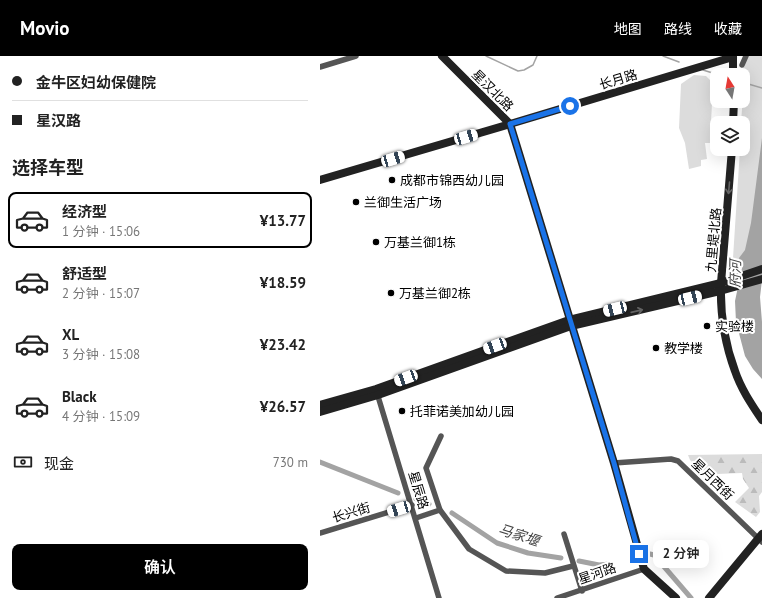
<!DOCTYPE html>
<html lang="zh">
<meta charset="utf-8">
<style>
body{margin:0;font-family:"PT Sans","Noto Sans SC",sans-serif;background:#f2f2f2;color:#222;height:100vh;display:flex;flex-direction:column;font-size:15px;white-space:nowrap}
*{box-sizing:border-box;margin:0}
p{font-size:13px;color:#767676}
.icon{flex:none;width:22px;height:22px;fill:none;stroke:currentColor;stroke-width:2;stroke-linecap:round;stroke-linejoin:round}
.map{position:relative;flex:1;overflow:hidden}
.drawer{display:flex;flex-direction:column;background:#fff;width:320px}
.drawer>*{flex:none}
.banner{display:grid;align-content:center;height:88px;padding:0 12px;background:#fff}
.needle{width:26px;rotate:349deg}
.controls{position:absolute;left:390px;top:12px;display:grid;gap:8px}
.controls a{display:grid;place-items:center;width:40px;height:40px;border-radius:8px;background:#fff;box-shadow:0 4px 16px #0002;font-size:20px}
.end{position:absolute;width:18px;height:18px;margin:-9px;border:5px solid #1a73e8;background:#fff;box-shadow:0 0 0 2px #fff}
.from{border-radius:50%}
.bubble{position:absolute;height:28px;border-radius:8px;background:#fff;box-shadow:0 4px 16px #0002;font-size:13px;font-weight:600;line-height:28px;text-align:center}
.car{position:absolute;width:12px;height:24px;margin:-12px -6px;border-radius:5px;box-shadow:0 0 3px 1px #0007;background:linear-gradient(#fff 24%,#345 0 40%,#fff 0 76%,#345 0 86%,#fff 0)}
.banner b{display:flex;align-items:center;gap:14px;height:38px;font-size:15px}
.banner b+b{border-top:1px solid #e0e0e0}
.banner i{width:10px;height:10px;background:#222}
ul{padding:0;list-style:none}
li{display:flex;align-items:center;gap:12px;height:56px;margin:0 8px 6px;padding:0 4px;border:2px solid transparent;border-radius:8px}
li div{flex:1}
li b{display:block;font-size:15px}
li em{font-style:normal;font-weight:600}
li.on{border-color:#000}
li>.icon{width:36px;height:36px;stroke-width:1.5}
h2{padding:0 12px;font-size:18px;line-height:48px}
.pay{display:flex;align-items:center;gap:10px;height:44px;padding:0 12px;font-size:15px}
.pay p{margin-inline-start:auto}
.primary-button{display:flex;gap:8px;margin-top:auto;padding:8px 12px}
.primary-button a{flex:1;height:46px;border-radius:8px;background:#000;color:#fff;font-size:16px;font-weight:600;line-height:46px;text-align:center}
header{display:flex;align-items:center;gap:24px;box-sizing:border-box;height:56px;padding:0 20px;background:#000;color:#fff}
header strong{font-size:19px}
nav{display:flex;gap:22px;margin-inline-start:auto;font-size:14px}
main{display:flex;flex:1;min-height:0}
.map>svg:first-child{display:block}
.green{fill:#dcdcdc}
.forest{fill:url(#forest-firs)}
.water{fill:#a3a3a3}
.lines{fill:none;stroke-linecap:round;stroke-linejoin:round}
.stream{stroke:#a3a3a3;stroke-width:1.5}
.canal{stroke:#a3a3a3;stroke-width:5}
.street{stroke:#555;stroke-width:5.5}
.secondary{stroke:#222;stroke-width:8}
.oneway{stroke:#646464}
.route{stroke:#1a73e8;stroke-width:5}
.poi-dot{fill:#000;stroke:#fff;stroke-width:1.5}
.labels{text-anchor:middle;stroke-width:4;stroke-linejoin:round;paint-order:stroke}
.street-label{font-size:13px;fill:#000;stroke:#fff}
.poi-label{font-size:13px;fill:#000;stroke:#fff;text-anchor:start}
.water-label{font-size:14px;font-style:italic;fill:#444;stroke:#fff}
</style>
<header>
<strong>Movio</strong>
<nav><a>地图</a><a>路线</a><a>收藏</a></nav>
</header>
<main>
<section class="drawer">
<div class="banner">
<b><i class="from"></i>金牛区妇幼保健院</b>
<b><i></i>星汉路</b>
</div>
<h2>选择车型</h2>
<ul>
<li class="on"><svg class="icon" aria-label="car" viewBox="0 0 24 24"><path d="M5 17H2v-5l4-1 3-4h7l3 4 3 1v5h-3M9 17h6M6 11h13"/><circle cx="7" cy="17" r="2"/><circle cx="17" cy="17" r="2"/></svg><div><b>经济型</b><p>1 分钟 · 15:06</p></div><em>¥13.77</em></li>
<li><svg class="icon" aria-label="car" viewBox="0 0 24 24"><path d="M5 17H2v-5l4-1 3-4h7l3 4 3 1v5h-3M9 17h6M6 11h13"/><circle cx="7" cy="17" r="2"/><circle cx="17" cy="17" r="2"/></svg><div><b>舒适型</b><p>2 分钟 · 15:07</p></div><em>¥18.59</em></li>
<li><svg class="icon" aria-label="car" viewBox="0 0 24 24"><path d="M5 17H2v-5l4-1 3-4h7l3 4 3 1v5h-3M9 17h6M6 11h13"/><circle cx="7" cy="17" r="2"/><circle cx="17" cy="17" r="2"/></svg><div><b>XL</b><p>3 分钟 · 15:08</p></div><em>¥23.42</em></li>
<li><svg class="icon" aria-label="car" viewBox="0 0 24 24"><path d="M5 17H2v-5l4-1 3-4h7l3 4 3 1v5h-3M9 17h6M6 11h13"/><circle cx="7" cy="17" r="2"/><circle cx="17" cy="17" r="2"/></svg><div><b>Black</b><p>4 分钟 · 15:09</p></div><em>¥26.57</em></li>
</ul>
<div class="pay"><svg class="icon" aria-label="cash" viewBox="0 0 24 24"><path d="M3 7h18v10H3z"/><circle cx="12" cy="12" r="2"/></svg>现金<p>730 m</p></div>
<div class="primary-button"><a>确认</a></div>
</section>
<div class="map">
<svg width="442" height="542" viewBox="0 0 442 542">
<defs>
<pattern id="forest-firs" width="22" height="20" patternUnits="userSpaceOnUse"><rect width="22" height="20" fill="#dcdcdc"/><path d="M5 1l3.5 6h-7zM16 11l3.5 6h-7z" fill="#bbb"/></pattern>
</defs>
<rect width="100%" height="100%" fill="#fff"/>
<!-- green -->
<g class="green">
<polygon points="423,0 442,0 442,205 422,211 413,202 420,93 423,93 423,67 421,67 423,39"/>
<polygon points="374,19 386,20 393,27 390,87 385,87 387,103 381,104 381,110 369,113 365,87 359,72 361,28"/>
</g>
<!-- forest -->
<polygon class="forest" points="442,398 442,436 439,440 440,456 436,461 415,446 429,432 423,423 422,417 397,418 389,424 370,404 368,399"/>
<!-- water -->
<polygon class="water" points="442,82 442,224 440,241 442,266 442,323 433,313 425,300 416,266 415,245 422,212 419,202 425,194 431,167"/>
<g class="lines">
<!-- stream -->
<g class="stream">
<polyline points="166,0 198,15 204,14 213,9 217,0"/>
<polyline points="343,0 359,6"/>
<polyline points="383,14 399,19"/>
<polyline points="425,27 442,32"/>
</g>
<!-- canal -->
<g class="canal">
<polyline points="0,406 78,437"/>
<polyline points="96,443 109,448"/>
<polyline points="132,457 177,487 208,497 241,502"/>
<polyline points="330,498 334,499 371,542"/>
<polyline points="259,505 279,509 290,508"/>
</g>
<!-- street -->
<g class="street">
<polyline points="422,9 426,0"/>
<polyline points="0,11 36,0"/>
<polyline points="57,337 119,542"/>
<polyline points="121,380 106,412 120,454 149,493 186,515 225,517 253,510"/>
<polyline points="294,407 351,403 358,405 442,486"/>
<polyline points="96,462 120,454"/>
<polyline points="0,477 92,449"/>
<polyline points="244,478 262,535"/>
<polyline points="237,542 324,513"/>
</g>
<!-- secondary -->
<g class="secondary">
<polyline points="122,0 190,68 294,407 324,513 356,542"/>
<polyline points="413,0 413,19"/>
<polyline points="413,67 414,45"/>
<path d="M 412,93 L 401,227 C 400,256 405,288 415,315 C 421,333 432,349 442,364"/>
<polyline points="0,124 190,68 413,1"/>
<polyline points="0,349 56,333 249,264 401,227 442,213"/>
<polyline points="0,356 58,339 251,270 400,235 442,223"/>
<polyline points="389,542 442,478"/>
</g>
</g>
<!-- one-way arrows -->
<defs><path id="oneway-shaft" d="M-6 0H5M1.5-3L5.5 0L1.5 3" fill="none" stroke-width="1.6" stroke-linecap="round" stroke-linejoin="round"/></defs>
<g class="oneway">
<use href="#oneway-shaft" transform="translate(409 132) rotate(95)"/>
<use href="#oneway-shaft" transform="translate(317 255) rotate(-13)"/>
</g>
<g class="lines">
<!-- route -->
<polyline class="route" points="250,50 190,68 294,407 319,498"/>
</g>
<!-- markers -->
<g class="poi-dot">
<circle cx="72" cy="124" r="4"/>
<circle cx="36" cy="146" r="4"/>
<circle cx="56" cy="186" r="4"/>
<circle cx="71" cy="237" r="4"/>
<circle cx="387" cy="270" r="4"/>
<circle cx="336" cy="292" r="4"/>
<circle cx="82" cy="355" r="4"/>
</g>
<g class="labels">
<!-- street labels -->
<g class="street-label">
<text transform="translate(298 23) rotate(-17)" y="5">长月路</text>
<text transform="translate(173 34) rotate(45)" y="5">星汉北路</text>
<text transform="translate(393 184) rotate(-85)" y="5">九里堤北路</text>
<text transform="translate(393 423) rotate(44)" y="5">星月西街</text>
<text transform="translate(99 434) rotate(73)" y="5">星辰路</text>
<text transform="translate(31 456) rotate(-17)" y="5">长兴街</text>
<text transform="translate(277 517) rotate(-19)" y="5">星河路</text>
</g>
<!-- poi labels -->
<g class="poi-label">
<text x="80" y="129">成都市锦西幼儿园</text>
<text x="44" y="151">兰御生活广场</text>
<text x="64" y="191">万基兰御1栋</text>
<text x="79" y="242">万基兰御2栋</text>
<text x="395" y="275">实验楼</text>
<text x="344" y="297">教学楼</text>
<text x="90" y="360">托菲诺美加幼儿园</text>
</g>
<!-- water labels -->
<g class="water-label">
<text transform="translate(415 218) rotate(-89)" y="5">府河</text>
<text transform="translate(199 479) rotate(18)" y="5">马家堰</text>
</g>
</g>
</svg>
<div class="controls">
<a><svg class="needle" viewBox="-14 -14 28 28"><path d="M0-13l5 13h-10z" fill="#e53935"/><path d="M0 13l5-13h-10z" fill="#767676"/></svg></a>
<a><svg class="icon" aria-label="layers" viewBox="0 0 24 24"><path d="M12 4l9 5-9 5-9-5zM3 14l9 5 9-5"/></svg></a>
</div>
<i class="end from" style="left:250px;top:50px"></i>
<i class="end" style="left:319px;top:498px"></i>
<div class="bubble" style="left:333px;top:484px;width:56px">2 分钟</div>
<i class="car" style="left:146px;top:81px;rotate:74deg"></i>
<i class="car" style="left:73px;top:103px;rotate:74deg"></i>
<i class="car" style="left:370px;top:242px;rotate:77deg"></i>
<i class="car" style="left:295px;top:253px;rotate:256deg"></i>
<i class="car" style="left:175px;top:290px;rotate:250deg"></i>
<i class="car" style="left:86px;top:322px;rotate:250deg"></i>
<i class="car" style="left:79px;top:453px;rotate:253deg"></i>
</div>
</main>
